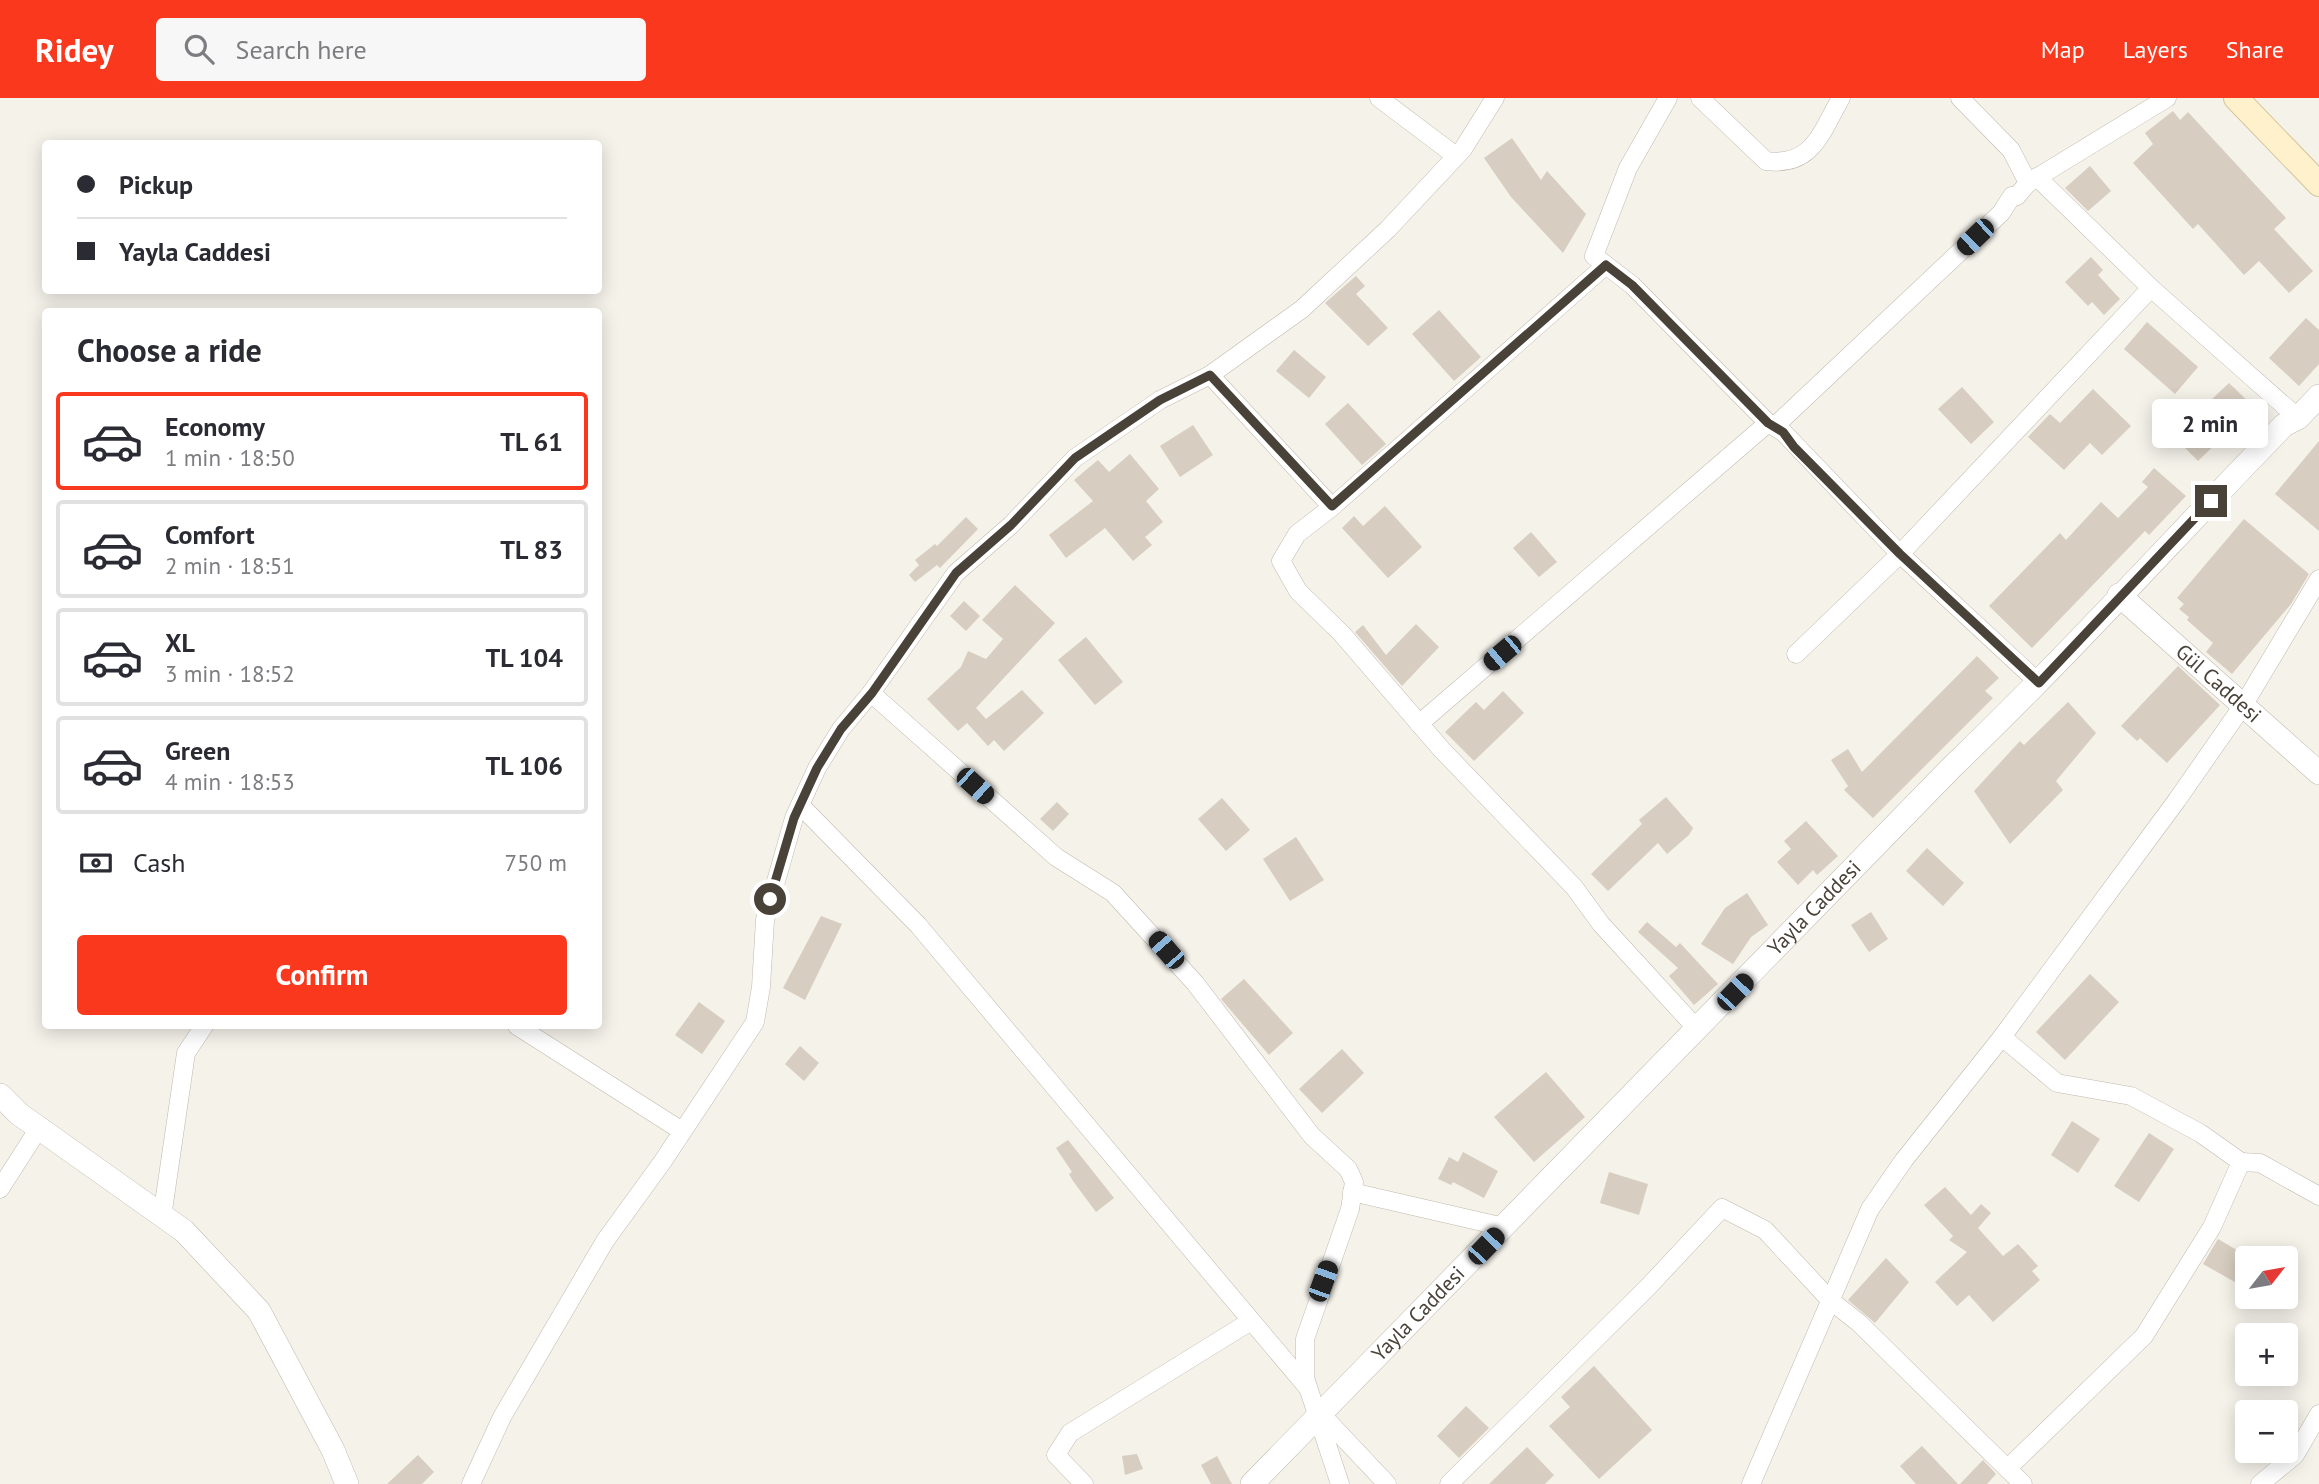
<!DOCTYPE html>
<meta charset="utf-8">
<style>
body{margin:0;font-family:"PT Sans",sans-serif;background:#f7f7f7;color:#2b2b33;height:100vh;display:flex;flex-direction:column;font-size:26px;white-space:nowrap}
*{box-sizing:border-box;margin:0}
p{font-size:23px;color:#7c7c81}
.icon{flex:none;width:38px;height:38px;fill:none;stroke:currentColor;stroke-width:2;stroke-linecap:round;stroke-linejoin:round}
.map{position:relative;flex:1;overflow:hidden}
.details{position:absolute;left:42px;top:210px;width:560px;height:721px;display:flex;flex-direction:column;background:#fff;border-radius:7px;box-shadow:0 4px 18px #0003}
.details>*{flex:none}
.top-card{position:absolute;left:42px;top:42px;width:560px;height:154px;border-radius:7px;box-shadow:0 4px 18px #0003;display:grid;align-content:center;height:154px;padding:0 35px;background:#fff}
.needle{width:46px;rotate:59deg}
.fabs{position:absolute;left:2235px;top:1148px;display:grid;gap:14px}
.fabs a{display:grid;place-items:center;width:63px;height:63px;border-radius:7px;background:#fff;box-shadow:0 4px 18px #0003;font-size:35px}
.end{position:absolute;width:32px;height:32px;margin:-16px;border:9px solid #494238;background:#fff;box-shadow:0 0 0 4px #fff}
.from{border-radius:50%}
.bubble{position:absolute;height:49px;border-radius:7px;background:#fff;box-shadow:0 4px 18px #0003;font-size:23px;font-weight:800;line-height:49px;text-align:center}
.car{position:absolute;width:21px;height:42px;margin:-21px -10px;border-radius:9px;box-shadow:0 0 5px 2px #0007;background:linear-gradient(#222 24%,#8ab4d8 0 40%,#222 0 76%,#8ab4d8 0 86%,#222 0)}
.top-card b{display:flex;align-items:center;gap:24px;height:66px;font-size:26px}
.top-card b+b{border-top:2px solid #e1e1e2}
.top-card i{width:18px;height:18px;background:#2b2b33}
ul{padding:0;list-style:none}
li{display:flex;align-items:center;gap:21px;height:98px;margin:0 14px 10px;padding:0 21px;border:4px solid #e1e1e2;border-radius:7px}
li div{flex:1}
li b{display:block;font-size:26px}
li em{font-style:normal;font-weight:800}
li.on{border-color:#fa381d}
li>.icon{width:63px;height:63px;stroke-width:1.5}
h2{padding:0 35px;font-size:32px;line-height:84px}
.pay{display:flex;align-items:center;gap:18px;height:77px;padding:0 35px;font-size:26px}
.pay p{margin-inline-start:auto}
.button{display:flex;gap:14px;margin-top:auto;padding:14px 35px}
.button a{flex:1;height:80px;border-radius:7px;background:#fa381d;color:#fff;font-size:28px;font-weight:800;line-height:80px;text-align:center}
header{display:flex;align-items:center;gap:42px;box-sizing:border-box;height:98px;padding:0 35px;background:#fa381d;color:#fff}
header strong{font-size:33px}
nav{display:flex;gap:38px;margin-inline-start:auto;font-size:24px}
.search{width:490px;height:63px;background:#f7f7f7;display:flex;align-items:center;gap:18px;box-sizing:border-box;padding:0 24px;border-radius:7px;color:#7c7c81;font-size:26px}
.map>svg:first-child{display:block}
.building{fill:#d7cdc0}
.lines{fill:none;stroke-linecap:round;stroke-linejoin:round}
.minor-casing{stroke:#c1b9ad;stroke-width:19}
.tertiary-casing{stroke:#c1b9ad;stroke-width:24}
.secondary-casing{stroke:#d5c49a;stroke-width:26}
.minor{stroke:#fff;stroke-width:18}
.tertiary{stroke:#fff;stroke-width:23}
.secondary{stroke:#fef1cb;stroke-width:24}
.route{stroke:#494238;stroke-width:9}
.labels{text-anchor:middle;stroke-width:5;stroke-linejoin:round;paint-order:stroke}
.street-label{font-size:21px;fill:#494238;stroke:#fff}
</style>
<header>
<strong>Ridey</strong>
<div class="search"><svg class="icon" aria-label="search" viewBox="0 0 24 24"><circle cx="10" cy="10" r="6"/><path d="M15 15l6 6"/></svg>Search here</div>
<nav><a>Map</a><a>Layers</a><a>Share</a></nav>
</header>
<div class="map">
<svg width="2319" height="1386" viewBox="0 0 2319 1386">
<rect width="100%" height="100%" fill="#f5f2ea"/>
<!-- building -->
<g class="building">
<polygon points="2173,13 2180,22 2188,14 2286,120 2274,131 2313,173 2289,195 2259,163 2244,177 2198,126 2193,131 2133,65 2153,46 2145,35"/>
<polygon points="1512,40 1541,82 1547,73 1586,116 1563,155 1511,99 1484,60"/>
<polygon points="2090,68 2111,93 2088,113 2065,90"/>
<polygon points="2091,159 2103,172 2098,177 2120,201 2104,217 2092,204 2088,208 2065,184"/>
<polygon points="1356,178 1365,188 1356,196 1388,230 1368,248 1325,205"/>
<polygon points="1439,212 1481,259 1454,283 1412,236"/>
<polygon points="2306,220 2319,232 2319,266 2299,288 2269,260"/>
<polygon points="2147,224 2198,269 2175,296 2124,251"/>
<polygon points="1294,252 1326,279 1309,300 1276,273"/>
<polygon points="2229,285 2254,309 2198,363 2173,338"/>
<polygon points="1962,289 1994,324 1971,346 1938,311"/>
<polygon points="2093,291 2131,328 2102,357 2090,345 2064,372 2028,339 2050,316 2060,325"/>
<polygon points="1348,305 1386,346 1362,367 1325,326"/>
<polygon points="1193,327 1213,357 1180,379 1160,348"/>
<polygon points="2319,343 2319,433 2275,396"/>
<polygon points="1130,356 1159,391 1146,403 1163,424 1145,439 1152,447 1133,463 1105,430 1066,460 1049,437 1093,403 1074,382 1098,362 1109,374"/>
<polygon points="2154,370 2186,398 2149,437 2145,433 2032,550 1989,508 2060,435 2066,442 2101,404 2118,420 2148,389 2142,384"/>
<polygon points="1385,408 1422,449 1388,480 1342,430 1354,418 1363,428"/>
<polygon points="966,419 978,431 940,470 937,467 915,484 909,477 919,467 915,462 935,446 937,448"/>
<polygon points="2244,421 2309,476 2291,506 2232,576 2206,554 2213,545 2187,522 2189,519 2179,511 2184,506 2177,500"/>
<polygon points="1531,434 1557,464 1539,479 1513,450"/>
<polygon points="1015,487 1055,525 976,610 986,621 1022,592 1044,615 1004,653 994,642 988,648 967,625 958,633 927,601 961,569 968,553 986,561 1003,541 982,522"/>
<polygon points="964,503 980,518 966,533 950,518"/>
<polygon points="1416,526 1439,549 1402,588 1355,534 1363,527 1386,557"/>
<polygon points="1086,539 1123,584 1095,607 1058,562"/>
<polygon points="1977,558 1999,580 1985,593 1993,600 1873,720 1844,692 1848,688 1831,662 1848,651 1862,674"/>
<polygon points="2178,568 2220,607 2167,665 2140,640 2137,643 2121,628"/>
<polygon points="1503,593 1524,615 1474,663 1445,634 1476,604 1484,612"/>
<polygon points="2068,604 2096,635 2056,683 2063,692 2010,746 1974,693 2020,643 2024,647"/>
<polygon points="1666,699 1693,730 1689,737 1667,756 1658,745 1608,793 1591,776 1642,726 1639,722"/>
<polygon points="1222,700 1250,732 1226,753 1198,721"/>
<polygon points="1057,704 1069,716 1053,733 1040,721"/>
<polygon points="1806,723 1838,758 1817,777 1813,772 1798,787 1777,764 1791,751 1784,743"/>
<polygon points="1296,739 1324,782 1290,803 1263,761"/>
<polygon points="1927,750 1964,785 1943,808 1906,773"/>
<polygon points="1747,795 1768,827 1751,839 1733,866 1701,846 1725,810"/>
<polygon points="1871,814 1888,841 1869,854 1851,827"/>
<polygon points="821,818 842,826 805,902 783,890"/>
<polygon points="1647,824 1676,849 1680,845 1718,886 1694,907 1669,878 1678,870 1638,834"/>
<polygon points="2090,876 2119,904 2065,962 2036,934"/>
<polygon points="1244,881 1293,935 1269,957 1221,901"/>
<polygon points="699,904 725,923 702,956 675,937"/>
<polygon points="800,948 819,965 804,983 785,966"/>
<polygon points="1342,951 1364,975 1322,1015 1299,991"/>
<polygon points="1546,974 1585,1019 1534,1064 1494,1019"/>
<polygon points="2072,1023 2100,1041 2078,1075 2051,1057"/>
<polygon points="2149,1035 2174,1051 2139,1104 2114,1088"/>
<polygon points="1068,1042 1114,1100 1096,1114 1073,1083 1069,1076 1072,1074 1056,1050"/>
<polygon points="1463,1054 1498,1073 1484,1100 1453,1084 1451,1087 1438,1081 1449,1059 1458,1064"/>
<polygon points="1609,1074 1648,1086 1639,1117 1600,1105"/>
<polygon points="1945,1089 1971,1117 1981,1106 1991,1115 1978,1130 2003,1158 2018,1146 2038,1168 2032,1173 2040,1182 1993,1224 1969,1197 1957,1208 1935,1184 1967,1154 1949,1142 1953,1138 1924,1107"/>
<polygon points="2218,1141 2247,1158 2247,1191 2203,1166"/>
<polygon points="1886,1160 1909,1184 1875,1225 1848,1202"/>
<polygon points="1594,1268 1652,1332 1599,1381 1549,1328 1570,1309 1561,1299"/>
<polygon points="1466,1308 1489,1330 1459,1360 1437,1338"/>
<polygon points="1922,1348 1958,1386 1916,1386 1900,1368"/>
<polygon points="1527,1349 1554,1377 1545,1386 1489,1386"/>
<polygon points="1137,1356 1143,1371 1125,1377 1122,1358"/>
<polygon points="418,1357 434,1374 422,1386 387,1386"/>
<polygon points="1217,1358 1227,1377 1232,1386 1211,1386 1201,1367"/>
<polygon points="1983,1362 1996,1376 1987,1386 1960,1386"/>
</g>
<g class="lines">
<!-- minor casing -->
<g class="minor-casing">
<g id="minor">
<polyline points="1379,0 1456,58"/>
<polyline points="1668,0 1628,70 1594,158 1632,187 1768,325"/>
<path d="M 1700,0 L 1766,63 C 1813,69 1821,34 1841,0"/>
<polyline points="2037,79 2151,190 2298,320"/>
<polyline points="2028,85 2167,0"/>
<polyline points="1210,277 1332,409 1606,167"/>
<polyline points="1775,328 2001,115 2012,98 2017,98 2028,85 2011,52 1960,0"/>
<polyline points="1332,409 1297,436 1281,463 1298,493 1342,536 1442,652 1574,789 1601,826 1698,932"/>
<polyline points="1796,556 1900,456 2151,190"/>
<polyline points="871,595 1056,759 1113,795 1195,885 1312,1038 1348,1071 1354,1084 1350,1111 1305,1241 1305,1280 1340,1386"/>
<polyline points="1419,626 1768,325 1783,334 1900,456 2039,585"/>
<polyline points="800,707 918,827 1308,1290"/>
<polyline points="517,928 682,1033"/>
<polyline points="2002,939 2057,985 2131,998 2200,1035 2241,1064 2212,1129 2144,1238 2009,1369"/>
<polyline points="2241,1064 2260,1065 2319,1098"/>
<polyline points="0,1091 39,1030"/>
<polyline points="1352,1094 1504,1129"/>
<polyline points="162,1119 186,955 204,928"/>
<polyline points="1322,1317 1387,1386"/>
<polyline points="471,1386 502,1319 605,1143 663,1063 755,924 761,889 765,822 794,720 817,670 841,631 871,595 956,475 1011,427 1075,360 1160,302 1210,277 1302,211 1388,131 1463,51 1495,0"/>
<polyline points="1084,1386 1056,1357 1070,1335 1251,1223"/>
<polyline points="1449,1386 1648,1189 1722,1110 1765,1132 1830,1202 1859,1225 2023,1386"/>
<polyline points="1751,1386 1870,1111 1904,1062 2002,939 2177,702 2244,606 2319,481"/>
<polyline points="2260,1386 2295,1357 2319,1316"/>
</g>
</g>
<!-- tertiary casing -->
<g class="tertiary-casing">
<g id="tertiary">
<path id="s1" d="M 2119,497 L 2319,675"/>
<polyline points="0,997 19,1016 184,1133 259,1213 333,1352 347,1386"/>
<path id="s2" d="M 1252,1386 L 1952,669 C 2067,559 2173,441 2284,327 L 2298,320 L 2319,298"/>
</g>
</g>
<!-- secondary casing -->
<g class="secondary-casing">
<polyline id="secondary" points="2236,0 2319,86"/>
</g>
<!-- minor -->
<use href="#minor" class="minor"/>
<!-- tertiary -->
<use href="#tertiary" class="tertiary"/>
<!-- secondary -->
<use href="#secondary" class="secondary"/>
</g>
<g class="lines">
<!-- route -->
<polyline class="route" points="770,801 794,720 817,670 841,631 872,595 956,475 1011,427 1075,360 1160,302 1210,277 1332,408 1606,167 1632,187 1768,325 1783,334 1794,349 1900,456 2039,585 2211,403"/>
</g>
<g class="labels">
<!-- street labels -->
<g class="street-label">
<text dy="7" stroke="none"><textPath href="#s1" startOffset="133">Gül Caddesi</textPath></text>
<text dy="7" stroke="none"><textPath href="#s2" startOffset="805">Yayla Caddesi</textPath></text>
<text dy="7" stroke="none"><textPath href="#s2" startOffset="238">Yayla Caddesi</textPath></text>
</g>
</g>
</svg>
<div class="fabs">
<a><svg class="needle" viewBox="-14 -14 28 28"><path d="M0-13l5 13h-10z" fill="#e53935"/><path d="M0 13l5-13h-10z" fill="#7c7c81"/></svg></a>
<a>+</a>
<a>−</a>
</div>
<i class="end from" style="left:770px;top:801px"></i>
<i class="end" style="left:2211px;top:403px"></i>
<div class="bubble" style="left:2152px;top:301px;width:116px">2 min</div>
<i class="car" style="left:1975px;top:139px;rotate:226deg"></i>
<i class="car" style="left:1502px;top:555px;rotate:230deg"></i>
<i class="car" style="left:975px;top:688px;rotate:132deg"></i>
<i class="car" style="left:1166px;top:852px;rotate:319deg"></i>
<i class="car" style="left:1735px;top:894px;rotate:44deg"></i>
<i class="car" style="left:1486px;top:1148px;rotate:44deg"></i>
<i class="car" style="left:1323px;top:1183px;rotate:20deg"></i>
<div class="top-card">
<b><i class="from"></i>Pickup</b>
<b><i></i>Yayla Caddesi</b>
</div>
<section class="details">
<h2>Choose a ride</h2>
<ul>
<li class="on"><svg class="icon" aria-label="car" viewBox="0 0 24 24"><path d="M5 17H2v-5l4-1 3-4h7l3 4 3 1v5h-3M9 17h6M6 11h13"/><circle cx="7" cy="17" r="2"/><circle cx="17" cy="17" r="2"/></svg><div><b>Economy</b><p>1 min · 18:50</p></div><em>TL 61</em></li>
<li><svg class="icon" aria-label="car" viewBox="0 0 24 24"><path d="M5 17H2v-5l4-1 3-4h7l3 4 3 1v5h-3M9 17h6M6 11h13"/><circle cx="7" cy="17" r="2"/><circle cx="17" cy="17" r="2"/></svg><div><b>Comfort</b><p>2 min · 18:51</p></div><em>TL 83</em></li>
<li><svg class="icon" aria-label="car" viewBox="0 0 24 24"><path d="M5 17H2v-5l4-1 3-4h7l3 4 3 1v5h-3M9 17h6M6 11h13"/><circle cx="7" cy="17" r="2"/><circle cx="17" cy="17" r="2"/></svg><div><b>XL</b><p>3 min · 18:52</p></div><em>TL 104</em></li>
<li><svg class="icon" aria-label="car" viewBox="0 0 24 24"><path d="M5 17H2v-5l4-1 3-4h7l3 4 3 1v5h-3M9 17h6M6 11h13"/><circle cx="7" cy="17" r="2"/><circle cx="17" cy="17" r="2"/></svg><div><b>Green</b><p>4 min · 18:53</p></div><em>TL 106</em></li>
</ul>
<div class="pay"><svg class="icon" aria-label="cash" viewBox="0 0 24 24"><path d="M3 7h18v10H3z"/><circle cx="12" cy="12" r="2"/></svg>Cash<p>750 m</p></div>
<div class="button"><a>Confirm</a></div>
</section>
</div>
